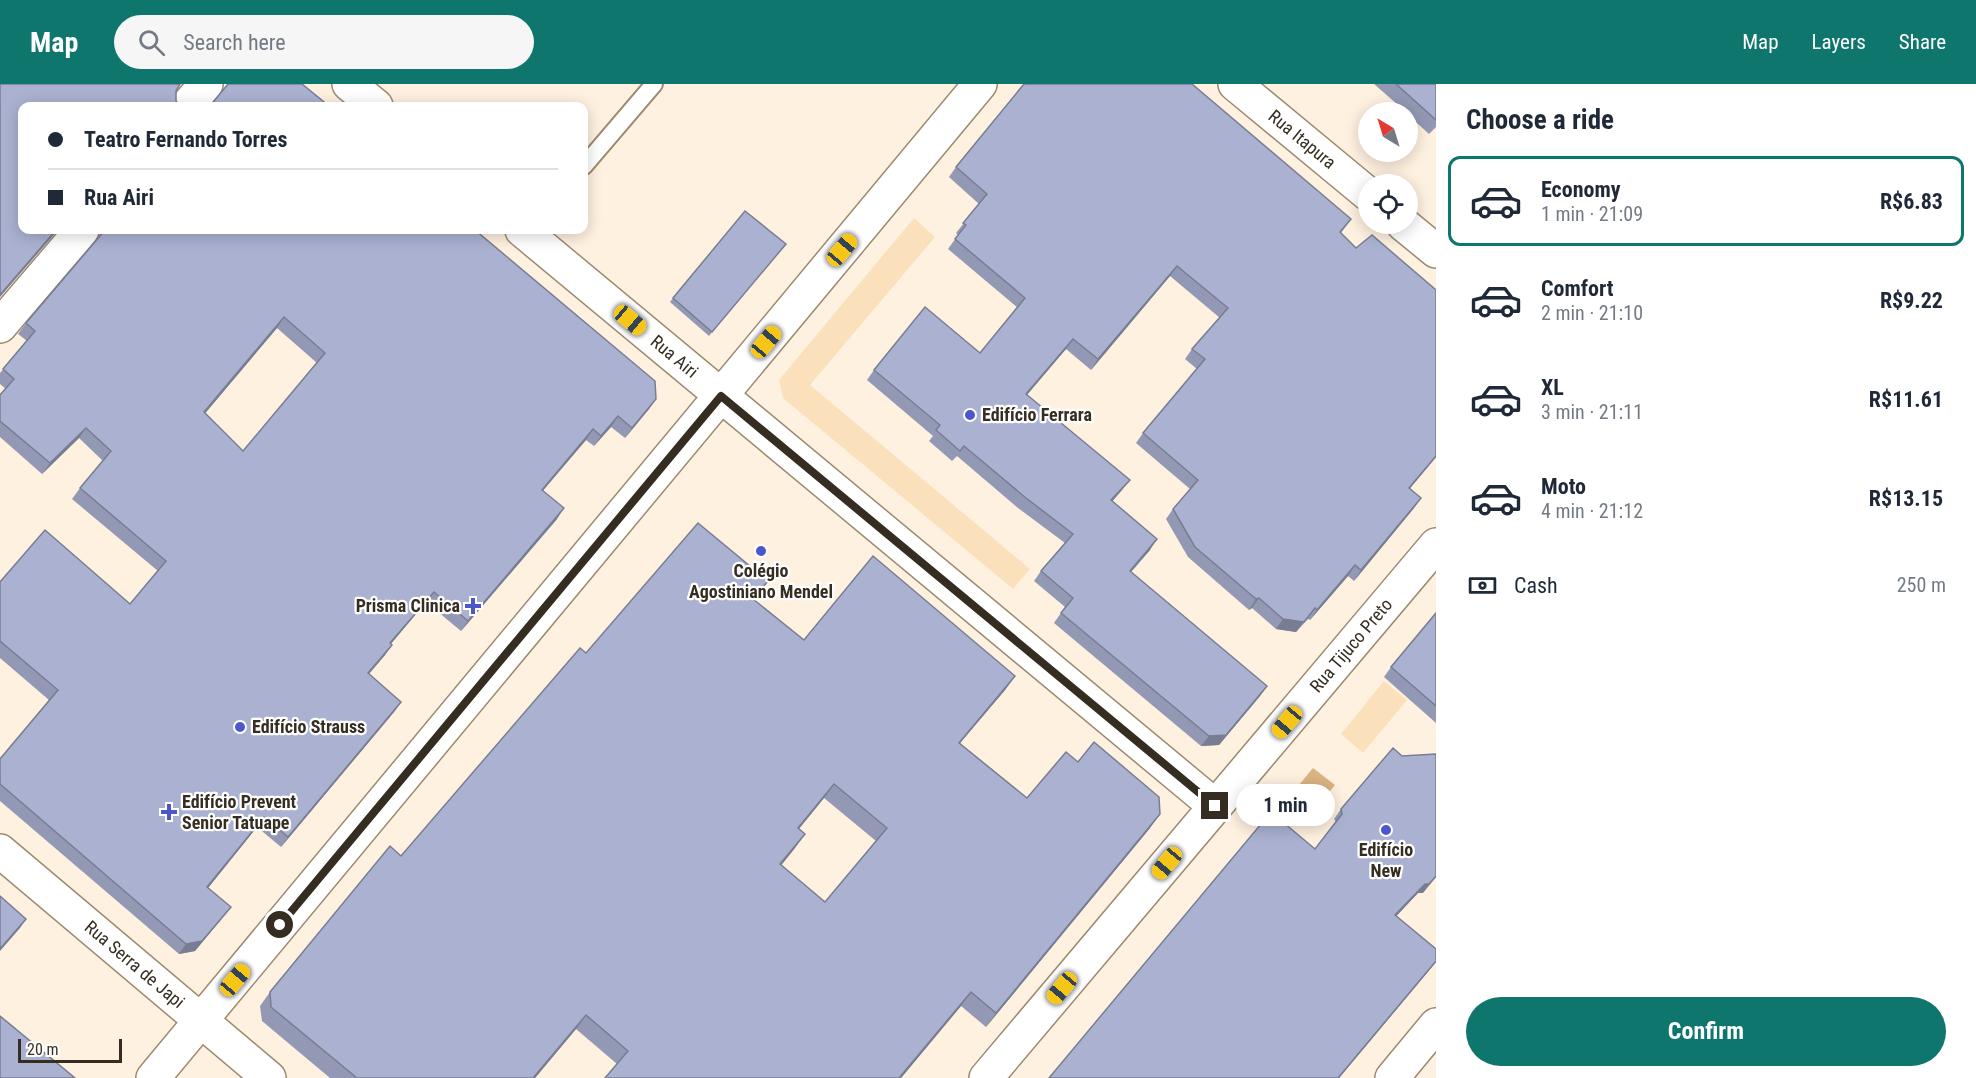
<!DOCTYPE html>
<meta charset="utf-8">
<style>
body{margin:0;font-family:"Roboto Condensed",sans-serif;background:#f6f6f7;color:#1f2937;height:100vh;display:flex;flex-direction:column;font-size:22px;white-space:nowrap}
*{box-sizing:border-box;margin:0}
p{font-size:20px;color:#747a83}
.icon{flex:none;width:33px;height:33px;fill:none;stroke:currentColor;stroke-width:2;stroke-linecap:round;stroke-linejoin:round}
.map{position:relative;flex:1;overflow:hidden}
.panel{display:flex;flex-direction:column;background:#fff;width:540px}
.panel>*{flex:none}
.hud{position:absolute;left:18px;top:18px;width:570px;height:132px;border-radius:12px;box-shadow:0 3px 15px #0003;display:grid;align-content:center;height:132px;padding:0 30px;background:#fff}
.needle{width:39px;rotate:322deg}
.tools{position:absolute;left:1358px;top:18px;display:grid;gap:12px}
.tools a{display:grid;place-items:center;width:60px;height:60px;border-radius:50%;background:#fff;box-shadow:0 3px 15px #0003;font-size:30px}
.scale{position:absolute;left:18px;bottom:15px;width:104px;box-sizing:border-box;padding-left:6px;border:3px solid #362d22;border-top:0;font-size:16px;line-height:21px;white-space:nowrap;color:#362d22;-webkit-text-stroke:4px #fff;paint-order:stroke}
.end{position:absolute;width:27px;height:27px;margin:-14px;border:8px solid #362d22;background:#fff;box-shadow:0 0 0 3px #fff}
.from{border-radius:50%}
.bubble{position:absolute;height:42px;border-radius:21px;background:#fff;box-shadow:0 3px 15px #0003;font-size:20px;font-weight:700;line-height:42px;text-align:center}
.car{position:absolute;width:18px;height:36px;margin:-18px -9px;border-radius:8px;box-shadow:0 0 4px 2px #0007;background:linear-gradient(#f5c518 24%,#345 0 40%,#f5c518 0 76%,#345 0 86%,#f5c518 0)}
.hud b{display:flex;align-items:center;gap:21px;height:57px;font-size:22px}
.hud b+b{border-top:2px solid #e0e1e3}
.hud i{width:15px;height:15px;background:#1f2937}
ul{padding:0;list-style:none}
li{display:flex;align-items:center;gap:18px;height:90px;margin:0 12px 9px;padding:0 18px;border:3px solid transparent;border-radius:12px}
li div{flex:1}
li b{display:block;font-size:22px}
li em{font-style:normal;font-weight:700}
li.selected{border-color:#0f766e}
li>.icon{width:54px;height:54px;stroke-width:1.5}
h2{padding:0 30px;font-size:27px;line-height:72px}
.pay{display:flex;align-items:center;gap:15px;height:66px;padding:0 30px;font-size:22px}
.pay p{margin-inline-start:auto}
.primary-button{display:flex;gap:12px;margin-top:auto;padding:12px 30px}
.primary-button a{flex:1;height:69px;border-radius:36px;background:#0f766e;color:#fff;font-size:24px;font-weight:700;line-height:69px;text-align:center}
header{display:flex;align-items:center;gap:36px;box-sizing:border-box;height:84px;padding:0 30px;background:#0f766e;color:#fff}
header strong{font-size:28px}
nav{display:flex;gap:33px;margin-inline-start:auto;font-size:21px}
.search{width:420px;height:54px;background:#f6f6f7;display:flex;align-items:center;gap:15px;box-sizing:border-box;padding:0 21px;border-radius:33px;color:#747a83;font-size:22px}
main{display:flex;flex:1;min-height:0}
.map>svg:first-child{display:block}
.green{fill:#fbe0bc}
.water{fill:#dab482}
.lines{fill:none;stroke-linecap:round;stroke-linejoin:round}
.service-casing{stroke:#9d896f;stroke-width:20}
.minor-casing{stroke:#9d896f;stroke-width:36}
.tertiary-casing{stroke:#9d896f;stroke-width:36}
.service{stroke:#fff;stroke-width:16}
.minor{stroke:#fff;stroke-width:33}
.tertiary{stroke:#fff;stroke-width:33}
.wall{fill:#9399b4;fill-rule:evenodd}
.shaded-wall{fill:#787d92}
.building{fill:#abb2d1;stroke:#787d92;stroke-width:1.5;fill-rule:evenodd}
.route{stroke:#362d22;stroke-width:8}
.poi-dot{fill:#4d57cd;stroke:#fff;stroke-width:2}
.labels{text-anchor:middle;stroke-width:4.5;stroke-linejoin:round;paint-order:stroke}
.street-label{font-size:18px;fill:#362d22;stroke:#fff}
.poi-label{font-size:18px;font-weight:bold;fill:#362d22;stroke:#fff;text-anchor:start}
</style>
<header>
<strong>Map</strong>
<div class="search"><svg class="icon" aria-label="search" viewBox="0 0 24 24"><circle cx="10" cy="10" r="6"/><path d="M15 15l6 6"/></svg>Search here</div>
<nav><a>Map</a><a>Layers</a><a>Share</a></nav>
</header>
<main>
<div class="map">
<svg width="1436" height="994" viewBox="0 0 1436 994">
<rect width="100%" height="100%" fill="#fff1e0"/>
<!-- green -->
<g class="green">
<polygon points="914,134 935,153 810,301 1030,485 1013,505 783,314 779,296"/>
<polygon points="1384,597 1407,616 1363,669 1341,650"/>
</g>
<!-- water -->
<polygon class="water" points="1313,684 1335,701 1307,735 1285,718"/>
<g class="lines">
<!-- service casing -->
<g class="service-casing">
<polyline id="service" points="584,82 654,0"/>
</g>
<!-- minor casing -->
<g class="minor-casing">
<g id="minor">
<polyline points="349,0 376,22"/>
<path id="s1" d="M 1235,0 L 1368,110"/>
<polyline points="187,22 206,0"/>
<polyline points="1403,140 1436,167"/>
<path id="s2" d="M 522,146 L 1215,722"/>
<polyline points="0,242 82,146"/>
<path id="s3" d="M 0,767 L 269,994"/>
<polyline points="153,994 980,0"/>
<polyline points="1392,994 1436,941"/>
</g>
</g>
<!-- tertiary casing -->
<g class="tertiary-casing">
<g id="tertiary">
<path id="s4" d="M 986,994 L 1436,461"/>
</g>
</g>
<!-- service -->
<use href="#service" class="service"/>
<!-- minor -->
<use href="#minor" class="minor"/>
<!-- tertiary -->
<use href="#tertiary" class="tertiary"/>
</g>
<!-- wall -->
<g class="wall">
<polygon points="1374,0 1436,0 1436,43 1429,50 1407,30 1407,28 1406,28"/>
<polygon points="956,83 1351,135 1341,149 1356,164 1436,206 1436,373 1410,404 1421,414 1414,424 1354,497 1348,492 1310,536 1308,535 1296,548 1276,545 1252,524 1249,526 1188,473 1166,435 1173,425 1190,405 1136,359 1143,349 1197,285 1185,275 1192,265 1220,234 1170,192 1091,286 1066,265 1027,311 1122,406 1112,417 1150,466 1131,488 1267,602 1260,612 1219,661 1201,662 1054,539 1065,523 1034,497 1041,487 1065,459 1018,424 957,372 952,377 929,357 933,352 867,296 874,286 980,269 1018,224 948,165 958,151 956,149 979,120 949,93"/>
<path d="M 100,146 L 475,146 L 656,315 L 649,325 L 625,354 L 611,343 L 594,362 L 586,356 L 543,406 L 557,435 L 461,547 L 426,518 L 391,560 L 385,571 L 369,590 L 401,618 L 394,628 L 281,763 L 257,743 L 208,804 L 223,833 L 195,867 L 179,870 L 0,717 L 0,675 L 49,616 L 0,574 L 0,498 L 130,520 L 158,487 L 72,415 L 80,404 L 103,377 L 79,354 L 42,390 L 0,353 L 0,311 L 6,305 L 0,300 L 0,289 L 27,257 L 18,250 L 26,239 L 98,154 L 100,149 ZM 277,244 L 317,279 L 243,367 L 205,329 Z"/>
<polygon points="786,160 709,252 670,218 673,214"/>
<path d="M 768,497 L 754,516 L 804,556 L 1015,592 L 1005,606 L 960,659 L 1027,714 L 1150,744 L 986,943 L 961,922 L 901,994 L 605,994 L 617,980 L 576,945 L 535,994 L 330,994 L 262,937 L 260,922 L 270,908 L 401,772 L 586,569 ZM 824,714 L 876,757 L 825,818 L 781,781 L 795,764 L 799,745 Z"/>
<polygon points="1436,529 1436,639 1384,593 1391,583"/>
<polygon points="1341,725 1423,809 1418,809 1396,832 1436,878 1339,994 1049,994 1315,765 1336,738 1334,735"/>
</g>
<!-- shaded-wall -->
<g class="shaded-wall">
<polygon points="56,146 58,146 0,213 0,211"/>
<polygon points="1177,182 1170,192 1091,286 1098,275"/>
<polygon points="284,233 277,244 197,339 204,328"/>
<polygon points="1073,255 1066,265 1019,320 1026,310"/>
<polygon points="656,315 649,325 625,354 632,344"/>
<polygon points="618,332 611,343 594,362 601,352"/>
<polygon points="86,344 79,354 42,390 50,379"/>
<polygon points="593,345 586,356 535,416 542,406"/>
<polygon points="1436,372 1436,373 1402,414 1409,404"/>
<polygon points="1130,396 1122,406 1104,427 1111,416"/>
<polygon points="1421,414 1414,424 1354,497 1361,486"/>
<polygon points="564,424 557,435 461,547 468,537"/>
<polygon points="1157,455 1150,466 1123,497 1130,487"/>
<polygon points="1355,481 1348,492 1310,536 1317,526"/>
<polygon points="434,508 426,518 383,569 390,559"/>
<polygon points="1259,514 1252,524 1249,526 1256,515"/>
<polygon points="1315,524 1296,548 1276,545 1283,535"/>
<polygon points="392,561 385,571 361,599 368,589"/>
<polygon points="1015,592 1005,606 949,672 959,659"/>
<polygon points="1267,602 1260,612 1219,661 1201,662 1209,652"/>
<polygon points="401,618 394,628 281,763 288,753"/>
<polygon points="834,700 824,714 788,758 798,744"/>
<polygon points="1160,730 1150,744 986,943 996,929"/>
<polygon points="264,733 257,743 200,814 207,803"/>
<polygon points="805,750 795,764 771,794 780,780"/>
<polygon points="1436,792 1436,793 1423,809 1418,809 1389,840 1395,831 1425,800"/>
<polygon points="231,823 223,833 195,867 179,870 186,860"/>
<polygon points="26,835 20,844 0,867 0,865"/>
<polygon points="1436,877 1436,878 1339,994 1338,994"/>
<polygon points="971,908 961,922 901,994 899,994"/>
<polygon points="586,931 576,945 535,994 533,994"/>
</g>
<!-- building -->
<g class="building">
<polygon points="0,0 180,0 176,7 176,17 180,22 22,22 22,146 56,146 0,211"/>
<polygon points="228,0 302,0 329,22 210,22"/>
<polygon points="1024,0 1192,0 1351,135 1340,148 1356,164 1372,151 1436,206 1436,372 1409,404 1421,414 1361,486 1355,481 1317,526 1315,524 1304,538 1283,535 1259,514 1256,515 1195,463 1173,425 1198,396 1143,349 1205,275 1192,265 1228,224 1177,182 1098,275 1073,255 1026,310 1130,396 1111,416 1157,455 1130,487 1267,602 1226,651 1209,652 1061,529 1073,514 1041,487 1073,450 1026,414 964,362 960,367 936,346 940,341 874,286 925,223 980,269 1025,214 955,155 966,141 963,139 987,110 956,83"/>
<polygon points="1396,0 1436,0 1436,36"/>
<polygon points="745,127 786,160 712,248 673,214"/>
<path d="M 105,146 L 475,146 L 655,297 L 656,315 L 632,344 L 618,332 L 601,352 L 593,345 L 542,406 L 564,424 L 468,537 L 434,508 L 390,559 L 392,561 L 368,589 L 401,618 L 288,753 L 264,733 L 207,803 L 231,823 L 202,857 L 186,860 L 0,700 L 0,675 L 58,606 L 0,557 L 0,498 L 45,446 L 130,520 L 166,477 L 80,404 L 111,367 L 86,344 L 50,379 L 0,337 L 0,311 L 14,295 L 3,285 L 35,247 L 26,239 ZM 284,233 L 325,269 L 243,367 L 204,328 Z"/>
<path d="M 698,439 L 768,497 L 753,515 L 804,556 L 873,472 L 1015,592 L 959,659 L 1027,714 L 1066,668 L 1078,678 L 1094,658 L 1159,713 L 1160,730 L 996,929 L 971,908 L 899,994 L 605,994 L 628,967 L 586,931 L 533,994 L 357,994 L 271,923 L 270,908 L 390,762 L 401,772 L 580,564 L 586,569 ZM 834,700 L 887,744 L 825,818 L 780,780 L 805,750 L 798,744 Z"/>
<polygon points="1436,529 1436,622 1391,583"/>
<polygon points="1393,664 1402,672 1436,670 1436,792 1429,800 1425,800 1395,831 1436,865 1436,877 1338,994 1049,994 1271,728 1315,765 1342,730 1341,725"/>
<polygon points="0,812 26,835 0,865"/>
<polygon points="0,932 75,994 0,994"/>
</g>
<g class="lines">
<!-- route -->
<polyline class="route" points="280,841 721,312 1215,722"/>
</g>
<!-- markers -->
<g class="poi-dot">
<circle cx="970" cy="331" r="6"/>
<circle cx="761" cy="467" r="6"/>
<path d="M470 513h6v6h6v6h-6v6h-6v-6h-6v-6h6z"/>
<circle cx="240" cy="643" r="6"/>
<path d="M166 719h6v6h6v6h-6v6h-6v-6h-6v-6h6z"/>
<circle cx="1386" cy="746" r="6"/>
</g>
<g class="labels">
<!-- street labels -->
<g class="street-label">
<text dy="6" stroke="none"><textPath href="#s1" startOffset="87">Rua Itapura</textPath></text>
<text dy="6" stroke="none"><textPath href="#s2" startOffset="198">Rua Airi</textPath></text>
<text dy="6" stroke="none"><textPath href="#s4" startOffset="566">Rua Tijuco Preto</textPath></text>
<text dy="6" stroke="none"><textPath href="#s3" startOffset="176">Rua Serra de Japi</textPath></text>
</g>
<!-- poi labels -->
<g class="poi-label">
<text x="982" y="337">Edifício Ferrara</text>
<text x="761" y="493" text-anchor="middle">Colégio<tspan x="761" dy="21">Agostiniano Mendel</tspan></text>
<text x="460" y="528" text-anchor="end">Prisma Clinica</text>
<text x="252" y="649">Edifício Strauss</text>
<text x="182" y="724">Edifício Prevent<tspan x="182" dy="21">Senior Tatuape</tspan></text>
<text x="1386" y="772" text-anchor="middle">Edifício<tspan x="1386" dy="21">New</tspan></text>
</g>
</g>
</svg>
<div class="tools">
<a><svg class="needle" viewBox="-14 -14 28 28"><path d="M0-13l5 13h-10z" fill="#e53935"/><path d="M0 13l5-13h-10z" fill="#747a83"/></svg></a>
<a><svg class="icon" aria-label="locate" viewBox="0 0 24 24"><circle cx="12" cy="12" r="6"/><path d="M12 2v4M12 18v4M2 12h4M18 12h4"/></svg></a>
</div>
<div class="scale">20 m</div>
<i class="end from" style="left:280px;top:841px"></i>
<i class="end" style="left:1215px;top:722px"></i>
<div class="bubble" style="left:1236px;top:700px;width:99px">1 min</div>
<i class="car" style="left:842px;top:166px;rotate:40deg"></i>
<i class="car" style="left:630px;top:236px;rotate:130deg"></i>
<i class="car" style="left:766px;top:258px;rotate:40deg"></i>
<i class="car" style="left:1287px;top:638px;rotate:220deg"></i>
<i class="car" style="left:1167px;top:779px;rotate:220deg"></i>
<i class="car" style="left:235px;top:896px;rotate:40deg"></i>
<i class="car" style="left:1062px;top:904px;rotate:220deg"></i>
<div class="hud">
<b><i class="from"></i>Teatro Fernando Torres</b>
<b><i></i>Rua Airi</b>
</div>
</div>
<section class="panel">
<h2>Choose a ride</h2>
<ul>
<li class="selected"><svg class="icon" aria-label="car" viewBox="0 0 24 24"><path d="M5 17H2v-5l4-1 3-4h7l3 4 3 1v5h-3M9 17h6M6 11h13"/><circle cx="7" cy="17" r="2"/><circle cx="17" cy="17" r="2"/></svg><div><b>Economy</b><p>1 min · 21:09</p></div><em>R$6.83</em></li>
<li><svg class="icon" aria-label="car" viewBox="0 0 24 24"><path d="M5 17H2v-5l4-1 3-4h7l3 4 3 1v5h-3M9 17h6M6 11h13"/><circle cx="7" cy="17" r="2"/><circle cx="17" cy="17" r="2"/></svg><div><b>Comfort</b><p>2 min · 21:10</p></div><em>R$9.22</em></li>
<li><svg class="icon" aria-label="car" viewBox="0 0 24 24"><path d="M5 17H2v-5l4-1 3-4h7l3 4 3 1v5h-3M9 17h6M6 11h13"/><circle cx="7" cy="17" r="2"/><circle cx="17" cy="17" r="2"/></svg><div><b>XL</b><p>3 min · 21:11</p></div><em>R$11.61</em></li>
<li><svg class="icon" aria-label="car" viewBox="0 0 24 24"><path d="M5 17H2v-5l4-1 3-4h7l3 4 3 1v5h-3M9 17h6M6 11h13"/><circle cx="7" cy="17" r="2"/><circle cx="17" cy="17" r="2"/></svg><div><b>Moto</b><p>4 min · 21:12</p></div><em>R$13.15</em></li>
</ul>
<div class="pay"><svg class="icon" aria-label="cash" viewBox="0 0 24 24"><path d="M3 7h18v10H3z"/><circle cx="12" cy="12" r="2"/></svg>Cash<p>250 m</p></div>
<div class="primary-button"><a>Confirm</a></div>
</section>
</main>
